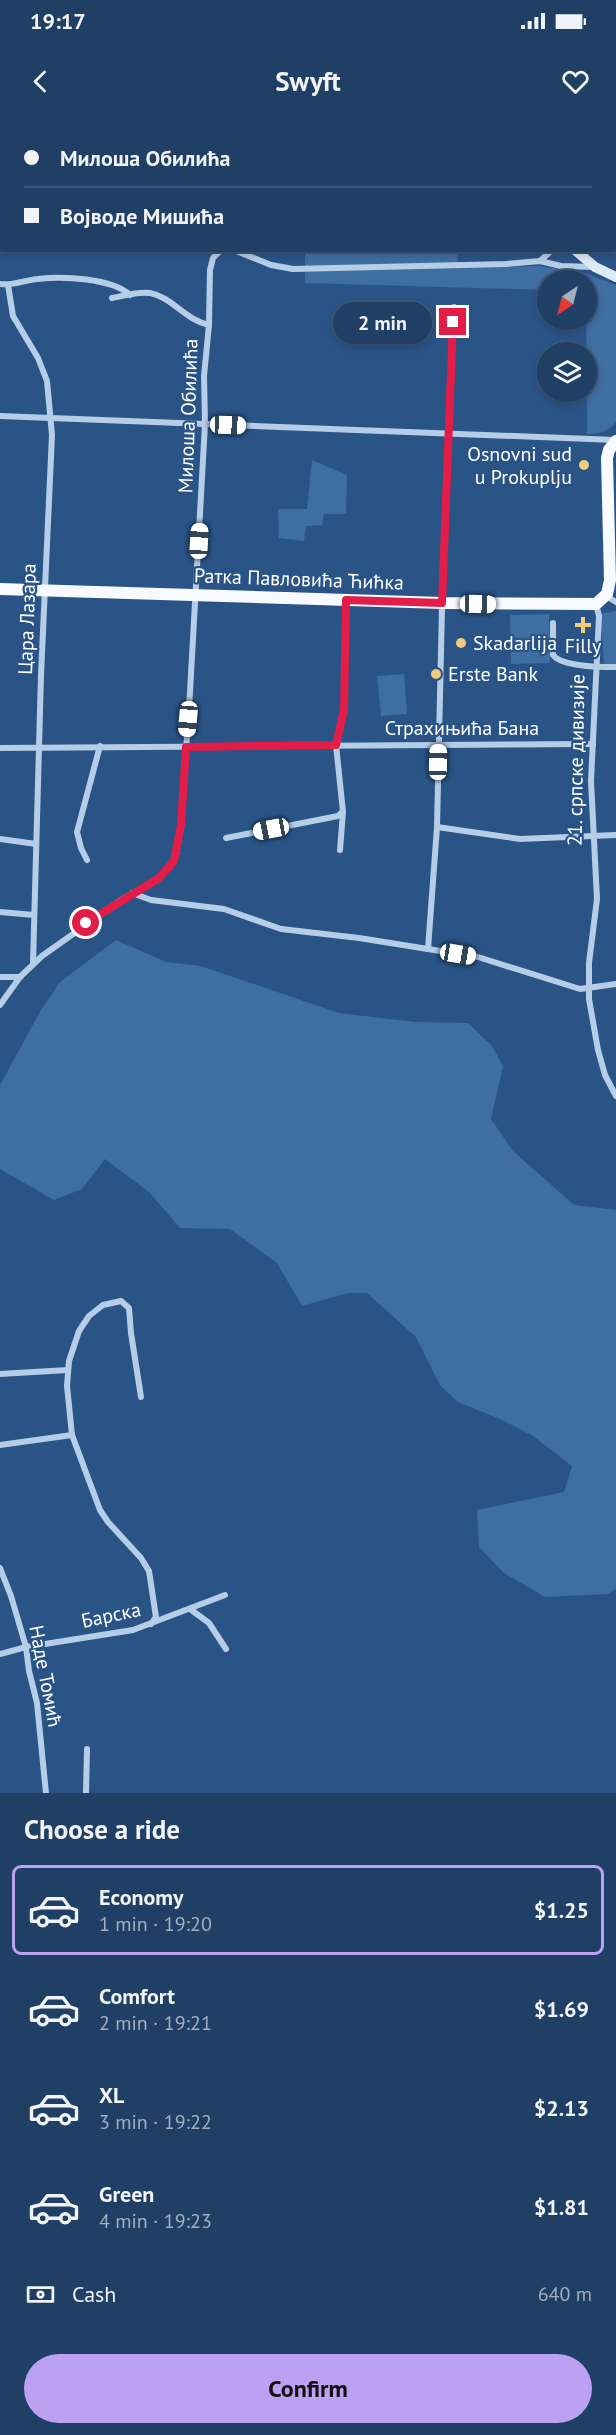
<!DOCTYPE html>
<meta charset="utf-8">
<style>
body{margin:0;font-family:"PT Sans",sans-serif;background:#2d4a6d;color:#f1f3f6;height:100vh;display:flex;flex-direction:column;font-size:22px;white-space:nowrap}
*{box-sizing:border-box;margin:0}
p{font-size:20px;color:#a2afbf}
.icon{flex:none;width:33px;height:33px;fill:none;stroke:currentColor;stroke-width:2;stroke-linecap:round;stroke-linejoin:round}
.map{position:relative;height:1673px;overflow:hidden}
.sheet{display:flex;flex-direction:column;background:#203f64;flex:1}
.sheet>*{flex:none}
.banner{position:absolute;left:0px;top:0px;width:616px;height:132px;box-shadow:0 3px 9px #0003,0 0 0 2px #3d5878;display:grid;align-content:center;height:132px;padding:0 24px;background:#203f64}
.needle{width:39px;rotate:215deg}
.buttons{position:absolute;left:537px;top:150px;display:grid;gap:12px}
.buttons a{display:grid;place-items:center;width:60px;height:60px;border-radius:50%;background:#203f64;box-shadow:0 3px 9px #0003,0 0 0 2px #3d5878;font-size:30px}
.end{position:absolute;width:27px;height:27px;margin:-14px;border:8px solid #e11d48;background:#fff;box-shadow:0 0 0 3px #fff}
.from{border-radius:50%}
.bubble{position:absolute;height:42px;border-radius:21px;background:#203f64;box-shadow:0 3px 9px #0003,0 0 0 2px #3d5878;font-size:20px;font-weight:800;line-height:42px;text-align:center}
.car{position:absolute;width:18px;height:36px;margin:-18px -9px;border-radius:8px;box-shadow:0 0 4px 2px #0007;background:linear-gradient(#fff 24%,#345 0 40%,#fff 0 76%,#345 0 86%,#fff 0)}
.banner b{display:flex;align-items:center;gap:21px;height:57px;font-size:22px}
.banner b+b{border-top:2px solid #3d5878}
.banner i{width:15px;height:15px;background:#f1f3f6}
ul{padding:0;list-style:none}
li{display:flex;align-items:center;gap:18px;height:90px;margin:0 12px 9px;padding:0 12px;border:3px solid transparent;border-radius:9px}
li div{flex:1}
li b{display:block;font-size:22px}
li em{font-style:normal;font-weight:800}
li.current{border-color:#bca0f2}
li>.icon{width:54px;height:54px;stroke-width:1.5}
h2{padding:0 24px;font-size:27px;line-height:72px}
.pay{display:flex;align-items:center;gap:15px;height:66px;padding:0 24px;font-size:22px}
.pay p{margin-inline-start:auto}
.action{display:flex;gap:12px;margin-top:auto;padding:12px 24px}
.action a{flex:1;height:69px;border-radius:36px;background:#bca0f2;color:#111;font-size:24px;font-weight:800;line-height:69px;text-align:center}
.status{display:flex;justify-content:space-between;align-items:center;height:42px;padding:0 30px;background:#203f64;direction:ltr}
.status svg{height:16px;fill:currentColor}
header{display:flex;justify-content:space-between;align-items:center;height:78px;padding:0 24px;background:#203f64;font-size:27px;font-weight:800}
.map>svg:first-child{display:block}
.green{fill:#3f6ea2}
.water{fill:#587598;stroke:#abc8e7;stroke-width:1.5}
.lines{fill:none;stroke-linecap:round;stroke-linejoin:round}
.minor{stroke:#b6cde7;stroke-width:6}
.secondary{stroke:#dfeaf7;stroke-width:10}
.primary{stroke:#f7fafe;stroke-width:12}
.route{stroke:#e11d48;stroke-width:8}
.poi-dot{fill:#eecb7d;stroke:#2a5486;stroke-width:2}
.labels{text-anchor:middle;stroke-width:4.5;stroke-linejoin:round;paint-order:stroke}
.street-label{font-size:20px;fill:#fff;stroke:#2a5486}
.poi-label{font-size:20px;fill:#fff;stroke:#2a5486;text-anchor:start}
</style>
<div class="status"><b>19:17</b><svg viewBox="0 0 49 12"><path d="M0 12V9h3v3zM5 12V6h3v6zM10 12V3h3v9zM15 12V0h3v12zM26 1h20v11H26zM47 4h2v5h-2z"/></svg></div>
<header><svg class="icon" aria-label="back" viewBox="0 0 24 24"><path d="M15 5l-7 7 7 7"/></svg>Swyft<svg class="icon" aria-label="heart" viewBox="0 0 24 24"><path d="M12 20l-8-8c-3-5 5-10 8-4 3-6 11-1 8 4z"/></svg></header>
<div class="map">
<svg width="616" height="1673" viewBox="0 0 616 1673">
<rect width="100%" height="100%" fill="#2a5486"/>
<!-- green -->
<g class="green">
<path d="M 305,131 L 458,131 L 457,147 L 540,146 L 585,153 L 616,165 L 616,302 C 608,312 599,314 587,314 L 586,160 L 548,160 L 547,170 L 305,163 Z"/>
<polygon points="312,340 347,355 346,394 324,394 322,405 306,406 304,421 279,418 278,389 307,389"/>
<polygon points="616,491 616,544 604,544 600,494"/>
<polygon points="549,494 550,543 511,544 510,495"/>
<polygon points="404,554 407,594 381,596 377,556"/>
<polygon points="116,820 166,842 201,846 339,893 415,902 468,903 492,926 503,946 491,999 513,1031 574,1085 616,1090 616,1469 607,1474 545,1477 504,1453 479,1427 477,1390 564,1372 572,1346 533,1316 500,1299 458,1282 440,1265 416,1217 367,1173 348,1173 302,1186 277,1143 230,1109 180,1108 149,1072 105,1039 82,1069 54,1080 0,1049 0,965 41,890 60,862"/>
</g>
<!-- water -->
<polygon class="water" points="268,0 439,0 243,1"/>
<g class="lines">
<!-- minor -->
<g class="minor">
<polyline points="234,130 271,145 293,149 506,144 540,141 561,146 595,147"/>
<polyline points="540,141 552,130"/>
<path d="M 0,164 C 13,166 25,160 38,159 C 62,156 112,158 130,175"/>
<polyline points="8,165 13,196 38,238 47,261 52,315 41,555 33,844"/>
<path d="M 112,178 C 124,176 138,171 150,173 C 172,177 185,200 209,205"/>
<polyline points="0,296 615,320"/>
<polyline points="606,476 616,482"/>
<polyline points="596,484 599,496 591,661 597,779 589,843 589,879 598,930 605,955 616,976"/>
<path d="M 553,503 L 553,535 C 562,547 601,547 616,547"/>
<polyline points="0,628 593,624"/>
<polyline points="437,707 520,719 616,715"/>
<polyline points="226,718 338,696 342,692"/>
<polyline points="0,719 36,724"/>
<polyline points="340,730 343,692 336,625 344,590 346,480"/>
<polyline points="87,740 81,728 77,712 100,626"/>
<polyline points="132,773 151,780 224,789 281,809 359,818 478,837 580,869 616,864"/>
<polyline points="0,792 34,795"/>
<polyline points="428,829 437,707 443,444 454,187"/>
<polyline points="0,857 20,857"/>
<polyline points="0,885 20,857 42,836 121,780 159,758 170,747 176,735 181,705 190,572 205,304 204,256 209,205 210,150 213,138 221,130"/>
<polyline points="0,1254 68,1250"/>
<polyline points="141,1277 131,1213 129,1188 121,1181 103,1185 89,1196 79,1211 69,1241 67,1266 72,1315 100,1390 108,1402 141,1438 149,1451 156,1497 151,1504"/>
<polyline points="0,1325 72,1315"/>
<polyline points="0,1448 11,1476 26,1527 29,1551 37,1583 46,1673"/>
<polyline points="190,1489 209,1503 226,1529"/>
<polyline points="0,1534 26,1527 133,1510 225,1475"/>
<polyline points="86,1673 87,1629"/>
</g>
<!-- secondary -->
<g class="secondary">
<polyline points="508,0 508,2"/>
<polyline points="575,130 595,147 616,157"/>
</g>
<!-- primary -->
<polyline class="primary" points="0,469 442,483 596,484 607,474 610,460 607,338 609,330 616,321"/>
</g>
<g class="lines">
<!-- route -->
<polyline class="route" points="86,803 159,758 174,741 181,705 186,627 336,625 344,590 346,480 442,483 453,202"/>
</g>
<!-- markers -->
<g class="poi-dot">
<circle cx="584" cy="345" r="6"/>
<path d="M580 496h6v6h6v6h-6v6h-6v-6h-6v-6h6z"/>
<circle cx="461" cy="523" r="6"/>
<circle cx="436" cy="554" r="6"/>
</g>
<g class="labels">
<!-- street labels -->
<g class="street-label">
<text transform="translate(188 296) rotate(-88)" y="7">Милоша Обилића</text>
<text transform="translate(299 459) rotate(2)" y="7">Ратка Павловића Ћићка</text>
<text transform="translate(27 499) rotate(-88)" y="7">Цара Лазара</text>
<text x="462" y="615">Страхињића Бана</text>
<text transform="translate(576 640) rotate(-89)" y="7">21. српске дивизије</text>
<text transform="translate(111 1495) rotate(-12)" y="7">Барска</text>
<text transform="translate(46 1556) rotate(79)" y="7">Наде Томић</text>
</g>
<!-- poi labels -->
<g class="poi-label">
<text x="572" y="341" text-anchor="end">Osnovni sud<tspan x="572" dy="23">u Prokuplju</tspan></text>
<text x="473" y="530">Skadarlija</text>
<text x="583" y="533" text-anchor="middle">Filly</text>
<text x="448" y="561">Erste Bank</text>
</g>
</g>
</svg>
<div class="buttons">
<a><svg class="needle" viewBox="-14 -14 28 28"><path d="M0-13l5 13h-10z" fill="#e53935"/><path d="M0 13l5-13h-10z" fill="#a2afbf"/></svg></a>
<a><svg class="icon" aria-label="layers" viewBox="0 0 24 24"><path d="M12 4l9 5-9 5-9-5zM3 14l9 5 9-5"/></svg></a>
</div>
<i class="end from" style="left:86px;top:803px"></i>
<i class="end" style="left:453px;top:202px"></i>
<div class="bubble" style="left:333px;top:182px;width:99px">2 min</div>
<i class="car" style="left:228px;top:305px;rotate:92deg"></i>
<i class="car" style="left:199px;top:421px;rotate:3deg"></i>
<i class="car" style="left:478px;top:484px;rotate:91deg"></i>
<i class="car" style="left:188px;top:599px;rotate:185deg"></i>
<i class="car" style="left:438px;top:642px;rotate:1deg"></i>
<i class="car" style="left:271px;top:709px;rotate:259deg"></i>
<i class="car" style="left:458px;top:834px;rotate:99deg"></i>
<div class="banner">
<b><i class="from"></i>Милоша Обилића</b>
<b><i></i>Војводе Мишића</b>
</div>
</div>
<section class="sheet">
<h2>Choose a ride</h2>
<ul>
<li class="current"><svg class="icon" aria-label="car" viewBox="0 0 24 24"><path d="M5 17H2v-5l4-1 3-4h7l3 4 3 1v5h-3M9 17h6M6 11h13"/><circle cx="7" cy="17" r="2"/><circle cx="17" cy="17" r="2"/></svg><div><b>Economy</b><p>1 min · 19:20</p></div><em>$1.25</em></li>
<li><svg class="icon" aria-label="car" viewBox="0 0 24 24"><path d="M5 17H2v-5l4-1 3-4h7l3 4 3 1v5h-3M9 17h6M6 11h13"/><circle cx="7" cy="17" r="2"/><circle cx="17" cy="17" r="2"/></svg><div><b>Comfort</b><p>2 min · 19:21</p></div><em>$1.69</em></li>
<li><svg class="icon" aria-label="car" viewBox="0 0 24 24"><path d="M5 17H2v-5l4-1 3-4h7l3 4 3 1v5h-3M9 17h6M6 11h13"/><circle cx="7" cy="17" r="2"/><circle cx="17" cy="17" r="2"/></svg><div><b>XL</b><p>3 min · 19:22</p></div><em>$2.13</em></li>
<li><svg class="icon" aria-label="car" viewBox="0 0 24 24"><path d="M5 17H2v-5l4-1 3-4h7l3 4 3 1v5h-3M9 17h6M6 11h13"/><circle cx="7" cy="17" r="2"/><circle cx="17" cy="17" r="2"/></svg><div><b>Green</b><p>4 min · 19:23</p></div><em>$1.81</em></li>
</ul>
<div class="pay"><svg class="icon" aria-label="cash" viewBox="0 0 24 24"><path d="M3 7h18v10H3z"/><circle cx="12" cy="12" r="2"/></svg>Cash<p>640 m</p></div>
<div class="action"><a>Confirm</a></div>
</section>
